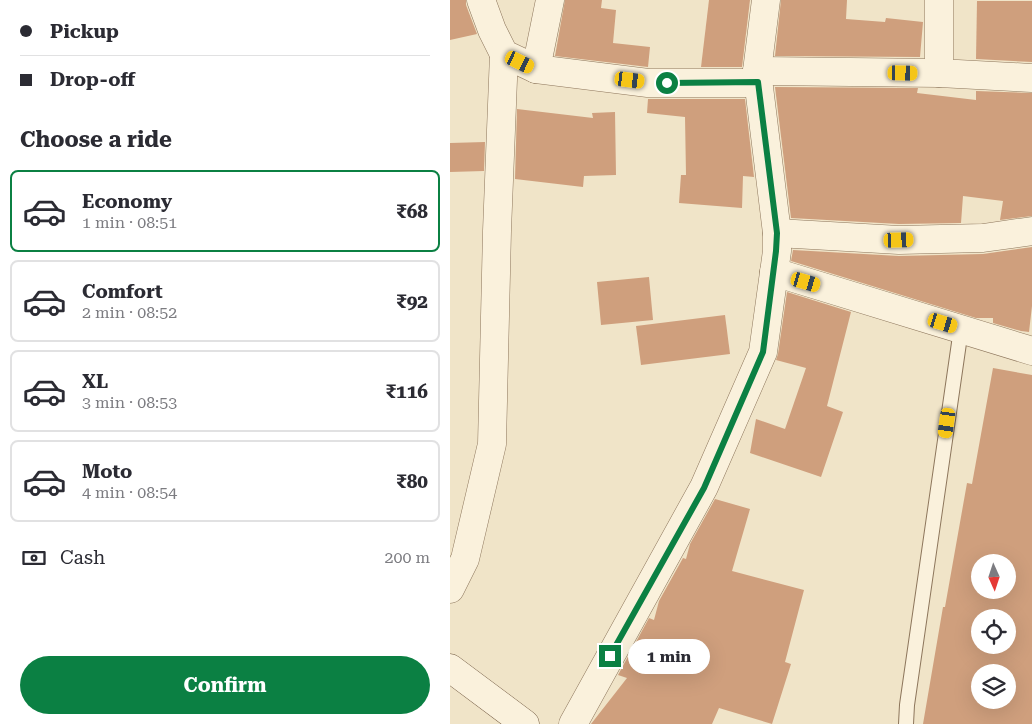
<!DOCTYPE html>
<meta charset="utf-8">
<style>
body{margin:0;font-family:"Roboto Serif",serif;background:#f2f2f3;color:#2b2b33;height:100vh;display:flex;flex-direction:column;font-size:19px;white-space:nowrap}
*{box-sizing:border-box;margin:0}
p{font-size:16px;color:#7c7c81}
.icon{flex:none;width:28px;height:28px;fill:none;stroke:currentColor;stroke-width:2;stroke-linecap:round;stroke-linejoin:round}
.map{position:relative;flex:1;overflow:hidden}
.sheet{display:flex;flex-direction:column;background:#fff;width:450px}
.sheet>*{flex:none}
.banner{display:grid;align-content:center;height:110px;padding:0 20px;background:#fff}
.needle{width:32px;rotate:177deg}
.tools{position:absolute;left:521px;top:554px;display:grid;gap:10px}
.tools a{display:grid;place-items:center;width:45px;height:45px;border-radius:50%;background:#fff;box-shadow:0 5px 20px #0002;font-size:25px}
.end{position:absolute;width:22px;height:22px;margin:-11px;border:6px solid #0b8043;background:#fff;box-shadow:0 0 0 2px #fff}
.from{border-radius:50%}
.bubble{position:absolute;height:35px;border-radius:18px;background:#fff;box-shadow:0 5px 20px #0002;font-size:16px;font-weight:700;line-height:35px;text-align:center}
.car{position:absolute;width:15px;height:30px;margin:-15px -8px;border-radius:6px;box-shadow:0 0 4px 1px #0007;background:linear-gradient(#f5c518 24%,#345 0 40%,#f5c518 0 76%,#345 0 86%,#f5c518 0)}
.banner b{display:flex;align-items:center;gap:18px;height:48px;font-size:19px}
.banner b+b{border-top:1px solid #e1e1e2}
.banner i{width:12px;height:12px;background:#2b2b33}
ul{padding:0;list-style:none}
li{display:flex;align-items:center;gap:15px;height:82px;margin:0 10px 8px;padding:0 10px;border:2px solid #e1e1e2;border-radius:8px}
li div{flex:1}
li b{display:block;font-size:19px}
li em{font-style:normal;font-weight:700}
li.active{border-color:#0b8043}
li>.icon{width:45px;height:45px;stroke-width:1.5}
h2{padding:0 20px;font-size:22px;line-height:60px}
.pay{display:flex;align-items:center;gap:12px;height:55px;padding:0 20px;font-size:19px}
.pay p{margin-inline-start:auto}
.primary-button{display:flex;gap:10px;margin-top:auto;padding:10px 20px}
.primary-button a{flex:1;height:58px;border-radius:30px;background:#0b8043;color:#fff;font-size:20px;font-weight:700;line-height:58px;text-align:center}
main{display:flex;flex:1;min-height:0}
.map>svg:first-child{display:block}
.building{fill:#cf9f7d;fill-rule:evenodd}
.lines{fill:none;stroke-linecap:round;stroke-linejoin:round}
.service-casing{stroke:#8d765c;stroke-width:16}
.minor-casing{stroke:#8d765c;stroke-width:29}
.secondary-casing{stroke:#6f573f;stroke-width:29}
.service{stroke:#faf1dc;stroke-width:14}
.minor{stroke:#faf1dc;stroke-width:28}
.secondary{stroke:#faf1dc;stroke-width:28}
.route{stroke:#0b8043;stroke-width:6}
</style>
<main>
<section class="sheet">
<div class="banner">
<b><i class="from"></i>Pickup</b>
<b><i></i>Drop-off</b>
</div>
<h2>Choose a ride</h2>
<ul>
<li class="active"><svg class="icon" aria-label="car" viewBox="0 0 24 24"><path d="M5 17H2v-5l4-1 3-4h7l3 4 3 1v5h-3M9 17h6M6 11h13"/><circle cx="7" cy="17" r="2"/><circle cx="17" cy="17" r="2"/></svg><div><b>Economy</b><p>1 min · 08:51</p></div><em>₹68</em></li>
<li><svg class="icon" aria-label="car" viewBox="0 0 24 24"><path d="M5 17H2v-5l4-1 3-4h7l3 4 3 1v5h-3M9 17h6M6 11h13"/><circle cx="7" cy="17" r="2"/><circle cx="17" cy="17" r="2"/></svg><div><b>Comfort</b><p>2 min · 08:52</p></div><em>₹92</em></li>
<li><svg class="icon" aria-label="car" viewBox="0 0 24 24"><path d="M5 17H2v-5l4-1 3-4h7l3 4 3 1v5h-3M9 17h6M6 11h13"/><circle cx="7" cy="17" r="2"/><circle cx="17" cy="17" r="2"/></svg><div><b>XL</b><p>3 min · 08:53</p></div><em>₹116</em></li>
<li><svg class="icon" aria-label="car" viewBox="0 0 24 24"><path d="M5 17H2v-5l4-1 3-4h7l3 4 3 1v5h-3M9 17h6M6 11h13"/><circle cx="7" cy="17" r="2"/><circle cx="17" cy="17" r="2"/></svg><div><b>Moto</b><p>4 min · 08:54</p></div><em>₹80</em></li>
</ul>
<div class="pay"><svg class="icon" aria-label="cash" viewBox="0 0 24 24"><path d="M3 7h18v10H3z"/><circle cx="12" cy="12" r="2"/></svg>Cash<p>200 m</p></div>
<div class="primary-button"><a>Confirm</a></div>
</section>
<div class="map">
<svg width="582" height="724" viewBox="0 0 582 724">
<rect width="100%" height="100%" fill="#f0e4c8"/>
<!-- building -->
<g class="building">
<polygon points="0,0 16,0 16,5 27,34 0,40"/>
<polygon points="115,0 152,0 151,8 166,10 163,43 200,47 198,67 105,56"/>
<polygon points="259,0 300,0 292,67 251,67"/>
<polygon points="331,0 397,0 396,19 435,22 436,18 473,22 470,57 325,56"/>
<polygon points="527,1 582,1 582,62 526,59"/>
<polygon points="325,87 468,88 467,93 526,100 526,91 582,93 582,216 550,220 553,201 513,196 511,223 449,224 341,218"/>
<polygon points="198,99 295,99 304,177 293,176 292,208 229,203 231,175 236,175 235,117 197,113"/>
<polygon points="67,109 143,118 142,113 165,112 166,175 134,176 133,187 65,179"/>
<polygon points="35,142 34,171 0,172 0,143"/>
<polygon points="582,247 582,306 579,332 571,331 543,323 543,318 526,318 341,261 343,250 449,256 533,254"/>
<polygon points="199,277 203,320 151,325 147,282"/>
<polygon points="337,292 401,312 377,406 393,412 371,477 300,453 306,419 335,429 356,368 326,360 328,354"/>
<polygon points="275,315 280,354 191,365 186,326"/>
<path d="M 543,368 L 582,375 L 582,724 L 473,724 L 493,607 L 495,607 L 517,483 L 522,484 ZM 530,562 L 558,562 L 558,590 L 530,590 ZM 530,618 L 558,618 L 558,645 L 530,645 ZM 530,672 L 558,672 L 558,700 L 530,700 Z"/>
<polygon points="265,499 300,509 282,571 354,590 335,662 341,664 322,724 269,708 262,724 141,724 177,678 168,675 199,618 204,620 209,601 233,558 236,559 240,544"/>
</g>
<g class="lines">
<!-- service casing -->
<g class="service-casing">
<polyline id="service" points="456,724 457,705 511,329"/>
</g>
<!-- minor casing -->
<g class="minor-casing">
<g id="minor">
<polyline points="31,0 42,30 54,54 86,69 198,83 308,83"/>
<polyline points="489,0 489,73"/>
<polyline points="86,69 100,0"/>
<polyline points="307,71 489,73 582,78"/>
<polyline points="327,233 449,240 533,238 582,231"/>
<polyline points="324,272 582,351"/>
<polyline points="0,589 15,559 42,444 47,231 54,54"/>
<polyline points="123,724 254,487 313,352 327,251 327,233 307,71 316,0"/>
</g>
</g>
<!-- secondary casing -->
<g class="secondary-casing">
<polyline id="secondary" points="0,668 75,724"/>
</g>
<!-- service -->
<use href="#service" class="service"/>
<!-- minor -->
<use href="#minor" class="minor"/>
<!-- secondary -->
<use href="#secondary" class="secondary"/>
</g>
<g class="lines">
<!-- route -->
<polyline class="route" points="160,656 254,488 313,352 326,251 327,233 308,82 217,83"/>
</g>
</svg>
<div class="tools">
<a><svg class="needle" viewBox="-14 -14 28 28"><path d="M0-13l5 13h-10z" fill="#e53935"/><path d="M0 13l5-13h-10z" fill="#7c7c81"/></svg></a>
<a><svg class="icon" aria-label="locate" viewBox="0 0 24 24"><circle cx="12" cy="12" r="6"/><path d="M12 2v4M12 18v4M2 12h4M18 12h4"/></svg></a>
<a><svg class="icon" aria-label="layers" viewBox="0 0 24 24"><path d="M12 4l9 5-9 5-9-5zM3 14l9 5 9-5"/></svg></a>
</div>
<i class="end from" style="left:217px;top:83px"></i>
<i class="end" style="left:160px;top:656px"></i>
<div class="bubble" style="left:178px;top:639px;width:82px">1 min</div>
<i class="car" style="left:70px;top:62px;rotate:116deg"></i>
<i class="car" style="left:453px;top:73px;rotate:91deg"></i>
<i class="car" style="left:180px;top:80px;rotate:97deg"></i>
<i class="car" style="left:449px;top:240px;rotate:88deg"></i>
<i class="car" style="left:356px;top:282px;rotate:106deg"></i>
<i class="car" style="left:493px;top:323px;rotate:107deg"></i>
<i class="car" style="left:497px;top:423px;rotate:188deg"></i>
</div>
</main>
